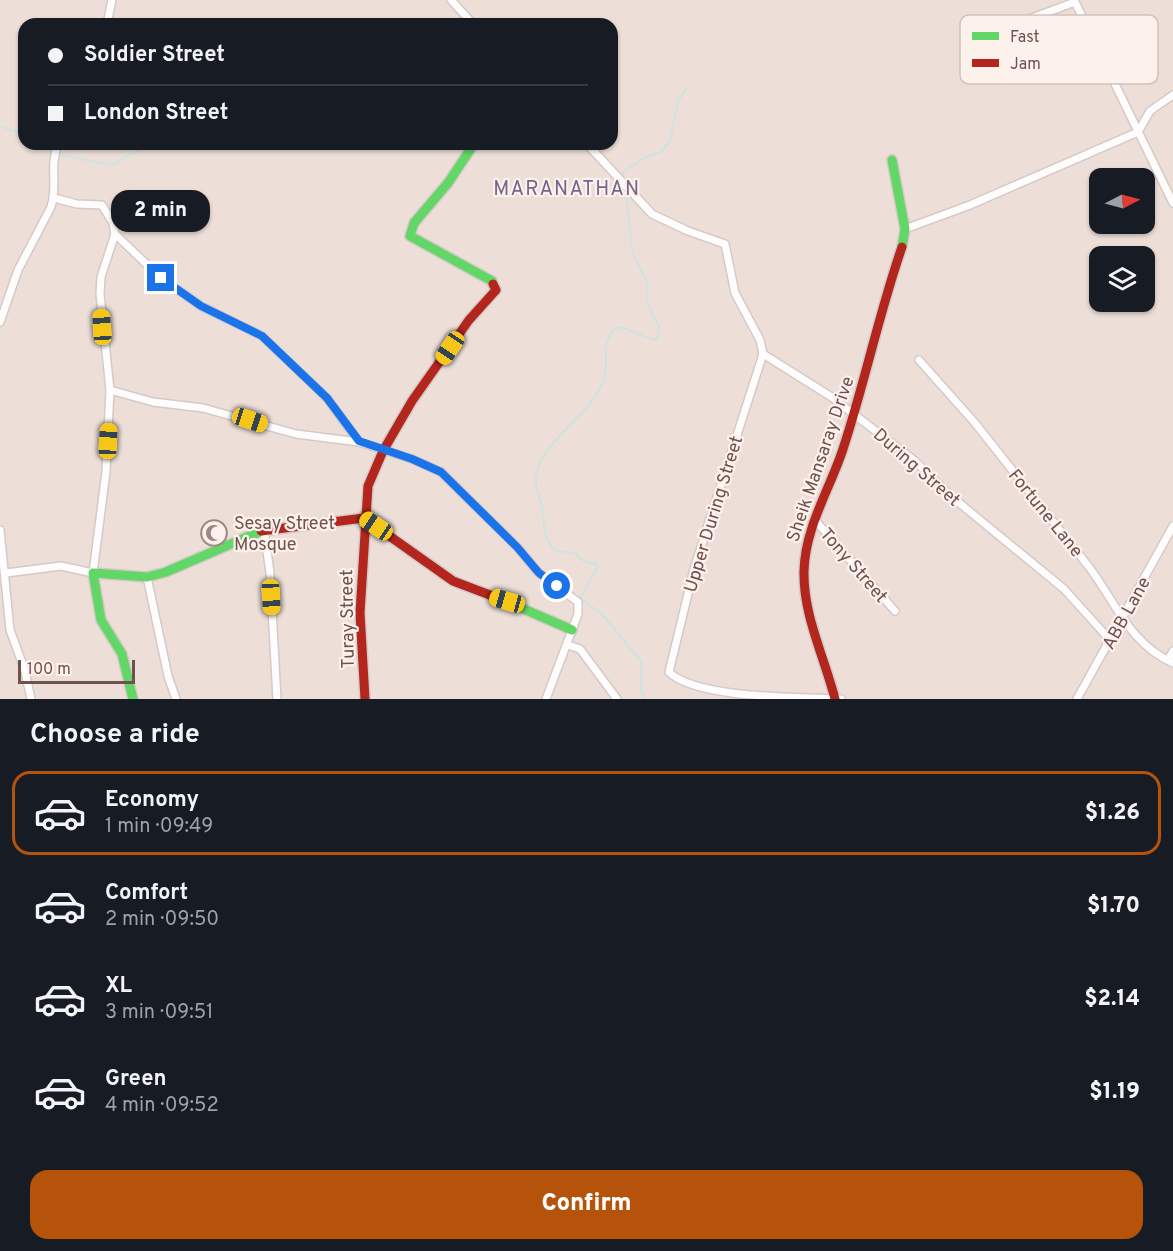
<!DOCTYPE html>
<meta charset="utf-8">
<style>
body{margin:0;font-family:Overpass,sans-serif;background:#242831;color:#f1f3f6;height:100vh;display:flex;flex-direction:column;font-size:22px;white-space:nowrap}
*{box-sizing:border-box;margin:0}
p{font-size:20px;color:#9ea1a6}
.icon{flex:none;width:33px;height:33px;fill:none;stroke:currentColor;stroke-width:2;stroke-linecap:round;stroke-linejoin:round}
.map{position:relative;height:699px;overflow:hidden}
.drawer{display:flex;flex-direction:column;background:#171b24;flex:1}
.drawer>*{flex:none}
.top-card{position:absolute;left:18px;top:18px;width:600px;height:132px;border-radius:18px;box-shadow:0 2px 4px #0004;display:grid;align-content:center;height:132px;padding:0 30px;background:#171b24}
.needle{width:39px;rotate:84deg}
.fabs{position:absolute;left:1089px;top:168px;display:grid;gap:12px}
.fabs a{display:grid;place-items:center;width:66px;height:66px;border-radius:12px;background:#171b24;box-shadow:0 2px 4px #0004;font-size:30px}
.scale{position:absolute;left:18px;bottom:15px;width:117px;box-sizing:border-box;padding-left:6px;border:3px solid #6f514e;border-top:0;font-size:16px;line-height:21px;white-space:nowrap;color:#6f514e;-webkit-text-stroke:4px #fdf1ec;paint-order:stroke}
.end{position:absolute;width:27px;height:27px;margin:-14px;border:8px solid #1a73e8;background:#fff;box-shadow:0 0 0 3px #fff}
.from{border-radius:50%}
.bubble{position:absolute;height:42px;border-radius:18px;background:#171b24;box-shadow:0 2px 4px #0004;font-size:20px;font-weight:800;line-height:42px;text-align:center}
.car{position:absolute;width:18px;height:36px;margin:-18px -9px;border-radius:8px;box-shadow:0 0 4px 2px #0007;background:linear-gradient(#f5c518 24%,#345 0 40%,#f5c518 0 76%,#345 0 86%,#f5c518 0)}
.top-card b{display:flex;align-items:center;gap:21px;height:57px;font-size:22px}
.top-card b+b{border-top:2px solid #363941}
.top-card i{width:15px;height:15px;background:#f1f3f6}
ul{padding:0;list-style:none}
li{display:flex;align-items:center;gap:18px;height:84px;margin:0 12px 9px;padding:0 18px;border:3px solid transparent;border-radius:18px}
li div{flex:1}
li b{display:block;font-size:22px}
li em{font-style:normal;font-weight:800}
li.active{border-color:#b45309}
li>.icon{width:54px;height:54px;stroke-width:1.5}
h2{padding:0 30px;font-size:27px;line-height:72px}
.action{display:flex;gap:12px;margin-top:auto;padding:12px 30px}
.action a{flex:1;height:69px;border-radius:18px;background:#b45309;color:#fff;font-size:24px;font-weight:800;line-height:69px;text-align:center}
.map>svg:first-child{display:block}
.residential{fill:#eddfd8;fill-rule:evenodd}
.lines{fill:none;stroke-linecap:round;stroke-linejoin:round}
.stream{stroke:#cee4e0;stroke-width:2}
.street-casing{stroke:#d4cac8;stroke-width:10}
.fast-casing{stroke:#d4cac7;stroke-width:12}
.jam-casing{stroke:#d4cac7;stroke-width:12}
.street{stroke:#fefcfc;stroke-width:7}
.fast{stroke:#63d668;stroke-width:9}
.jam{stroke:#b3261e;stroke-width:9}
.route{stroke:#1a73e8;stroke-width:8}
.labels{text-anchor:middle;stroke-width:4.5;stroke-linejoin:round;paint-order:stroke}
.street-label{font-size:18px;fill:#6f514e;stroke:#fdf1ec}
.poi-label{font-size:18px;fill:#6f514e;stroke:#fdf1ec;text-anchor:start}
.neighbourhood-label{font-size:20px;letter-spacing:1.5px;fill:#75668c;stroke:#fdf1ec}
.key{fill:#fdf1ec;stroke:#d2c1bd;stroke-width:1.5}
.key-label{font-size:16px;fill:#6f514e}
</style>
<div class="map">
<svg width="1173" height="699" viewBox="0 0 1173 699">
<rect width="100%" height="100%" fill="#f5eeea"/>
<!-- residential -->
<path class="residential" d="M 0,0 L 1173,0 L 1173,699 L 0,699 ZM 24,24 L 612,24 L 612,144 L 24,144 ZM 1100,178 L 1144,178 L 1144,224 L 1100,224 ZM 1100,256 L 1144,256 L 1144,302 L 1100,302 Z"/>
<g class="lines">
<!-- stream -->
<g class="stream">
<polyline points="0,126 24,135"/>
<polyline points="39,144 59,155 112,165 150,144"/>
<polyline points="623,180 623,172 644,158 661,152 670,141 678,101 686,89"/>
<path d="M 626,191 L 632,250 L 648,286 L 646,302 L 659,326 L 657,340 C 640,337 634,329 616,327 C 598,349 611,356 604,379 C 593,415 536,443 536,480 C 535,488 541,499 542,507 C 546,528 540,529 554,550 L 576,554 L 583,561 L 597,564 L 598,567 L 580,598 L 602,614 L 641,661 L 641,690 L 644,699"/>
</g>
<!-- street casing -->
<g class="street-casing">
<g id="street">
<polyline points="451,0 473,24"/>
<polyline points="1074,0 1173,203"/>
<polyline points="1021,22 1075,2"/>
<polyline points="107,24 112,0"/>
<polyline points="587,144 652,214 688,231 725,244 735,293 760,340 763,354"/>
<polyline points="54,198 77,204 102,205 113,223 115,234 161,278 201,306 262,336 327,398 359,442"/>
<polyline points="905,229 970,205 1138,132 1150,111 1173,95"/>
<path d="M 0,322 L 18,270 L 51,207 C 58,186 49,167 58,144"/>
<path d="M 763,354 L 694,569 L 669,672 C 696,699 800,697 841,699"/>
<polyline points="763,354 830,396 915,461 952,497 1064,589 1111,641"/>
<path d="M 919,360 L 975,423 L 1089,567 C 1116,603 1130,644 1173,663"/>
<polyline points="110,390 153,402 203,408 296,434 359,442 412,459 441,472 517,547 539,573 578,602 578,614 546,699"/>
<polyline points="814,519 895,611"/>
<polyline points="0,530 10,630 25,671 31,699"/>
<polyline points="264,530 270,573 277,699"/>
<polyline points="6,573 61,566 93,573 106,472 110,390 100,294 101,277 115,234"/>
<polyline points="147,577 168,676 176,699"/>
<polyline points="568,645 580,649 617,699"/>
<polyline points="1168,660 1173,651"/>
<polyline points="1077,699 1173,526"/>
</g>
</g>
<!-- fast casing -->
<g class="fast-casing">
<g id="fast">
<polyline points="474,144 448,183 414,223 410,236 492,281 493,284"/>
<polyline points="892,160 905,229 902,247"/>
<polyline points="503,600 572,630"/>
<polyline points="133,699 122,654 101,620 93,573 147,577 166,572 261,531"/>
</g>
</g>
<!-- jam casing -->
<g class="jam-casing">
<g id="jam">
<polyline points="261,531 364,518 453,581 503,600"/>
<polyline points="365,699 360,613 368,486 383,451 412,401 469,320 496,290 493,284"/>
<path d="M 835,699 C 824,656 803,615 804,571 C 805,527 830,489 843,449 C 865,382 879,313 902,247"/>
</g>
</g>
<!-- street -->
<use href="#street" class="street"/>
<!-- fast -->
<use href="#fast" class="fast"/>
<!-- jam -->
<use href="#jam" class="jam"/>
</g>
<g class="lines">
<!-- route -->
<polyline class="route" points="161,278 201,306 262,336 327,398 359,441 412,459 441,472 517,547 539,573 557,586"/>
</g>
<!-- icons -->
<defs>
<g id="mosque-ring" transform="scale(1.35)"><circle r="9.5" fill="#fdf1ec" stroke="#9e8885" stroke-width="1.5"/><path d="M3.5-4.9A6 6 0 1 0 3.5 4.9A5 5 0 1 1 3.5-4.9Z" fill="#9e8885"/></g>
</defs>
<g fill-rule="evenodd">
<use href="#mosque-ring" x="214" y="533"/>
</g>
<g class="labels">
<!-- street labels -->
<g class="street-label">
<text transform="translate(820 459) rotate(-71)" y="6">Sheik Mansaray Drive</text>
<text transform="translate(917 467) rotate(41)" y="6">During Street</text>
<text transform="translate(1046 513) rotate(51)" y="6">Fortune Lane</text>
<text transform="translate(713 514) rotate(-73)" y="6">Upper During Street</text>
<text transform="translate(854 565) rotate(49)" y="6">Tony Street</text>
<text transform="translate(1126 613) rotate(-61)" y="6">ABB Lane</text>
<text transform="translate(347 619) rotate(-91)" y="6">Turay Street</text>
</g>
<!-- poi labels -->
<g class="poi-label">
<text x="234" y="529">Sesay Street<tspan x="234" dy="21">Mosque</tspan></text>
</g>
<!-- neighbourhood labels -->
<g class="neighbourhood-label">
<text x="567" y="195">MARANATHAN</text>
</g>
</g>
<!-- legend -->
<rect x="960" y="15" width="198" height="69" rx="9" class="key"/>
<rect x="972" y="32" width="27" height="8" fill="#63d668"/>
<rect x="972" y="59" width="27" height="8" fill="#b3261e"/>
<g class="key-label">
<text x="1010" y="42">Fast</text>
<text x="1010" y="69">Jam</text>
</g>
</svg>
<div class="fabs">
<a><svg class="needle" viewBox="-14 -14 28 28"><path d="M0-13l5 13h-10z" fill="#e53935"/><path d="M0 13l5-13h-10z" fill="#9ea1a6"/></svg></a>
<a><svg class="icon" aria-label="layers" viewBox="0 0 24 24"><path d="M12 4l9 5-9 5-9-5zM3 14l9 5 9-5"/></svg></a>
</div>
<div class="scale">100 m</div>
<i class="end from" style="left:557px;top:586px"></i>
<i class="end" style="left:161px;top:278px"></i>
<div class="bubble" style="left:111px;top:190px;width:99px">2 min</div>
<i class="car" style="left:102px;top:327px;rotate:356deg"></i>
<i class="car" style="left:450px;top:348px;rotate:214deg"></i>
<i class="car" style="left:250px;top:420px;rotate:108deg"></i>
<i class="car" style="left:108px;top:441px;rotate:3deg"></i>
<i class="car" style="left:376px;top:526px;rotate:304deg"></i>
<i class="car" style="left:271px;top:597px;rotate:177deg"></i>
<i class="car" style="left:507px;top:601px;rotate:286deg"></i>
<div class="top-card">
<b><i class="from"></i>Soldier Street</b>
<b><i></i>London Street</b>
</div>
</div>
<section class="drawer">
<h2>Choose a ride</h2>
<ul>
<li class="active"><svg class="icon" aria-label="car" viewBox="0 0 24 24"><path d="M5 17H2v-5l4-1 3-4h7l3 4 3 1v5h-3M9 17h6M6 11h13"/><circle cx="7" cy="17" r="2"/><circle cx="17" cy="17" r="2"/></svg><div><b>Economy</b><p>1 min · 09:49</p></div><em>$1.26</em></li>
<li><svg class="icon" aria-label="car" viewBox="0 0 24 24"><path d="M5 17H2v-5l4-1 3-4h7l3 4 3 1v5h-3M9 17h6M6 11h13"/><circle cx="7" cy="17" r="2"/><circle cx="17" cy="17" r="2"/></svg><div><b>Comfort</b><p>2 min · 09:50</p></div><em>$1.70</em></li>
<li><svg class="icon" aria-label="car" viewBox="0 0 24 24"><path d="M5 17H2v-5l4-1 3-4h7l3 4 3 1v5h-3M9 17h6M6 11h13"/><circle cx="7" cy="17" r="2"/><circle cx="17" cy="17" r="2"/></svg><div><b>XL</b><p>3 min · 09:51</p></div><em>$2.14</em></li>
<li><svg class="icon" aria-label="car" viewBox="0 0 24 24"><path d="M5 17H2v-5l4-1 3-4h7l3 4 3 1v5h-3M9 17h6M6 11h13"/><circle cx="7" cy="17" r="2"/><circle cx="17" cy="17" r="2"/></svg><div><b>Green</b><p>4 min · 09:52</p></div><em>$1.19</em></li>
</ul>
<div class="action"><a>Confirm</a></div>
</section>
